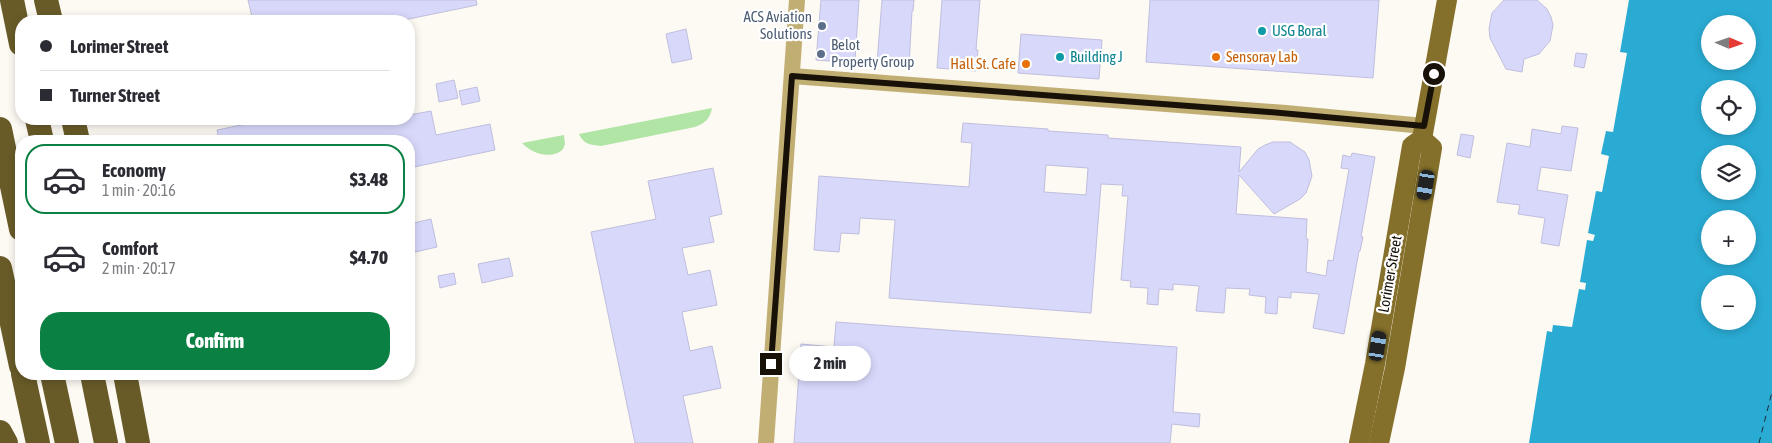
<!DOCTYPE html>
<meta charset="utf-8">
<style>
body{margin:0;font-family:"Asap Condensed",sans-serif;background:#f7f7f7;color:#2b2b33;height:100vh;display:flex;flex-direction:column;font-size:19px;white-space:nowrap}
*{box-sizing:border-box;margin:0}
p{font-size:16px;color:#7c7c81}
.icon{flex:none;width:28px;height:28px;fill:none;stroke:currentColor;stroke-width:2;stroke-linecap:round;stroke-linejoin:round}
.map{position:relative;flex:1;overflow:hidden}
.panel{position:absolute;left:15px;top:135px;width:400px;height:245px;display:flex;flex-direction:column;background:#fff;border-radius:20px;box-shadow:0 2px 8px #0003}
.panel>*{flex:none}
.hud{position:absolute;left:15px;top:15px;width:400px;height:110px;border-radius:20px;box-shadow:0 2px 8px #0003;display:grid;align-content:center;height:110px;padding:0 25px;background:#fff}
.needle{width:32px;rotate:92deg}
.buttons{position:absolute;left:1701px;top:15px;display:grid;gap:10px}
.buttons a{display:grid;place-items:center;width:55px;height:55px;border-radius:50%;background:#fff;box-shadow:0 2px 8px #0003;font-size:25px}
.end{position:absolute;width:22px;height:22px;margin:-11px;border:6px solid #181108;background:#fff;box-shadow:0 0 0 2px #fff}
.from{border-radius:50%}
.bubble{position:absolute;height:35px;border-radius:18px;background:#fff;box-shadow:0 2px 8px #0003;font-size:16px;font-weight:800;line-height:35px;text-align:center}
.car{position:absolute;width:15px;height:30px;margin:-15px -8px;border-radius:6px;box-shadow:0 0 4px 1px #0007;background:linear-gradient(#222 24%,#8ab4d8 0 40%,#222 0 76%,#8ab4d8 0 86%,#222 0)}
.hud b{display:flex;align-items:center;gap:18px;height:48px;font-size:19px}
.hud b+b{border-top:1px solid #e1e1e2}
.hud i{width:12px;height:12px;background:#2b2b33}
ul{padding:9px 0 0;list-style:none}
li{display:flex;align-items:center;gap:15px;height:70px;margin:0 10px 8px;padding:0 15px;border:2px solid transparent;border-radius:20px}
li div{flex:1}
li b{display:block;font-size:19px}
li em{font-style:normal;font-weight:800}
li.current{border-color:#0b8043}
li>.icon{width:45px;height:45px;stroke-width:1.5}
.button{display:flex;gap:10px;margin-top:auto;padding:10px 25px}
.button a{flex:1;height:58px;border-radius:20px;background:#0b8043;color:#fff;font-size:20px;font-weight:800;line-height:58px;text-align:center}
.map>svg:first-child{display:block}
.green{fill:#b1e5a6}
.water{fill:#2aabd3;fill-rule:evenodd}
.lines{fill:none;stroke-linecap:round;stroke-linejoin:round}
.ferry{stroke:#192e36;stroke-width:1;stroke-dasharray:6 5;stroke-linecap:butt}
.building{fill:#d8d8fb;stroke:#bfbedd;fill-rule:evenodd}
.minor{stroke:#c1ae73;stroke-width:16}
.major{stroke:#84702a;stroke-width:20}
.highway{stroke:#695b28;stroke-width:24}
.route{stroke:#181108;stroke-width:6}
.service-dot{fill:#5c6f8a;stroke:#fff;stroke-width:2}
.culture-dot{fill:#0f9aa8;stroke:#fff;stroke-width:2}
.food-dot{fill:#e8710a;stroke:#fff;stroke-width:2}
.labels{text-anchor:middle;stroke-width:4.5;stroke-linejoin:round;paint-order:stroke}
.service-label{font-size:15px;fill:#4e5e75;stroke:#fff;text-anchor:end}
.culture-label{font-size:15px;fill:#0d838f;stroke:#fff;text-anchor:start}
.food-label{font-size:15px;fill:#c56008;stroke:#fff;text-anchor:start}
.street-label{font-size:15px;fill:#181108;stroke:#fff}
</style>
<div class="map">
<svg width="1772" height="443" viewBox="0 0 1772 443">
<rect width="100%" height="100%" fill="#fdf9f3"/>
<!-- green -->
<g class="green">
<path d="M 712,108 C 710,119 705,123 695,127 L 601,146 C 591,145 583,144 579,134 Z"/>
<path d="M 564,135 L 565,144 L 563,149 C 552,160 532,154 522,143 Z"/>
</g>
<!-- water -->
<path class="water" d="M 1629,0 L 1772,0 L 1772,443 L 1529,443 L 1547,331 L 1552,332 L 1553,325 L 1572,327 L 1579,289 L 1585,290 L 1586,283 L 1580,282 L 1587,240 L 1593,241 L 1595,235 L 1588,233 L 1596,191 L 1602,192 L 1609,156 L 1601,154 L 1606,131 L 1613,132 L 1627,53 L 1620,52 ZM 1710,24 L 1748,24 L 1748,61 L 1710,61 ZM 1710,89 L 1748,89 L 1748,126 L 1710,126 ZM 1710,154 L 1748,154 L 1748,191 L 1710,191 ZM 1710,219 L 1748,219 L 1748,256 L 1710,256 ZM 1710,284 L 1748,284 L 1748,321 L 1710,321 Z"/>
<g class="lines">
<!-- ferry -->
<polyline class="ferry" points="1759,443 1772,392"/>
</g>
<!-- building -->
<g class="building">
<polygon points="248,0 476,0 477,5 399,21 253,21"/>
<polygon points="821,0 859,0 855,60 843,59 843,62 816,60"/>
<polygon points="882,0 914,0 913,11 912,11 909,66 877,63"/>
<polygon points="942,0 980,0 976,50 978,50 976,71 937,68"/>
<polygon points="1150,0 1379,0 1373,78 1146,62"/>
<polygon points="1504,0 1537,0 1547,9 1551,17 1553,25 1550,41 1539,54 1524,59 1522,72 1506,69 1490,38 1489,29 1492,13"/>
<polygon points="686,29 692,59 672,63 666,34"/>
<polygon points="1021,34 1102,40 1099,79 1018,73"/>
<polygon points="1576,53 1587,54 1584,68 1574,66"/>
<polygon points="454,80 458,98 439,102 436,84"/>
<polygon points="477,87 480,101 462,105 459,91"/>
<polygon points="431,111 436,135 490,124 495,150 409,168 409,141 219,141 217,130 271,119 335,119 336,124 364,119 365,124 392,119 409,119 409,115"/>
<path d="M 963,123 L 1048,129 L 1048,131 L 1108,135 L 1108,138 L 1241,147 L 1239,172 L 1258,149 L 1265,145 L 1273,142 L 1290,142 L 1305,152 L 1309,160 L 1312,176 L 1306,193 L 1300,199 L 1274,214 L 1239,175 L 1236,214 L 1307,219 L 1306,239 L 1308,239 L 1306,272 L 1326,276 L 1328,260 L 1333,261 L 1349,169 L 1341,168 L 1343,155 L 1351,157 L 1352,153 L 1375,157 L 1361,237 L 1363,237 L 1360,251 L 1359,251 L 1344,334 L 1313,328 L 1319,294 L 1291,292 L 1291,298 L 1278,297 L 1277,314 L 1265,313 L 1266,297 L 1249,295 L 1250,289 L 1226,288 L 1224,313 L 1196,311 L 1199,286 L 1173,284 L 1173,290 L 1159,289 L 1158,305 L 1147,304 L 1148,288 L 1130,287 L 1131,281 L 1121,280 L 1128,196 L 1122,196 L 1123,185 L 1101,184 L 1091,313 L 889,298 L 895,220 L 860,218 L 859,234 L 841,233 L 839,252 L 814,250 L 819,176 L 969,187 L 972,143 L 961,142 ZM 1046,165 L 1088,168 L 1086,195 L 1044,192 Z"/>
<polygon points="1562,126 1578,128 1571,171 1541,167 1537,190 1568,195 1559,246 1541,243 1545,218 1518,214 1520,205 1497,202 1507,143 1530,147 1532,129 1561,134"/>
<polygon points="1461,134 1474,136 1470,158 1457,155"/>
<polygon points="713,168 722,214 709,217 714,242 682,248 688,275 710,270 717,305 682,312 690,351 712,346 721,388 683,396 693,443 635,443 591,232 656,219 648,181"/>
<polygon points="431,219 437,247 415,252 409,224"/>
<polygon points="509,258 513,276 482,283 478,264"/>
<polygon points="454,273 456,284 440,288 438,276"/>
<polygon points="836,322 1177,347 1173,412 1200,414 1199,427 1172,424 1170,443 794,443 801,344 834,347"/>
</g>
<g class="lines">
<!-- minor -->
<g class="minor">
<polyline points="792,76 1286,113 1424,126"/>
<polyline points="766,443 797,0"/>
</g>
<!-- major -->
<g class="major">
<polyline points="1359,443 1375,364 1412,146 1422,139 1447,0"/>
<polyline points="1379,443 1395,368 1432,148 1422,139"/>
</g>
<!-- highway -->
<g class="highway">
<polyline points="12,0 21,44"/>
<polyline points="46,0 51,21"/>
<polyline points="37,119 42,141"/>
<polyline points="73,119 78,141"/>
<polyline points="0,129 21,229"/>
<polyline points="0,268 21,366"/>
<polyline points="23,374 38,443"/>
<polyline points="52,374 67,443"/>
<polyline points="92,374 106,443"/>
<polyline points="125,374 138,443"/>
<polyline points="0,432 6,443"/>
</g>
</g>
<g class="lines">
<!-- route -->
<polyline class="route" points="771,364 792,76 1269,112 1424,126 1434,74"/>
</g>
<!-- markers -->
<g class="service-dot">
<circle cx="822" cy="26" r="5"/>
<circle cx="821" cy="54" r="5"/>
</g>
<g class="culture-dot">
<circle cx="1262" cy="31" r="5"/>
<circle cx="1060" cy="57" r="5"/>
</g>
<g class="food-dot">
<circle cx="1216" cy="57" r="5"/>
<circle cx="1026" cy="64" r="5"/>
</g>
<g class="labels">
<!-- service labels -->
<g class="service-label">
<text x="812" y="22">ACS Aviation<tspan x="812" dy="17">Solutions</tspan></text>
<text x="831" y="50" text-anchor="start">Belot<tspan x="831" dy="17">Property Group</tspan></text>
</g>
<!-- culture labels -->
<g class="culture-label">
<text x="1272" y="36">USG Boral</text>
<text x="1070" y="62">Building J</text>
</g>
<!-- food labels -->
<g class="food-label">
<text x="1226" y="62">Sensoray Lab</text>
<text x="1016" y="69" text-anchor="end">Hall St. Cafe</text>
</g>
<!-- street labels -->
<g class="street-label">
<text transform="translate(1390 274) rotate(-80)" y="5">Lorimer Street</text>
</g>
</g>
</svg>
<div class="buttons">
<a><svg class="needle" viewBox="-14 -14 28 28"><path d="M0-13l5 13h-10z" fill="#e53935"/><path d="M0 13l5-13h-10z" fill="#7c7c81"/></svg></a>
<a><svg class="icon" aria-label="locate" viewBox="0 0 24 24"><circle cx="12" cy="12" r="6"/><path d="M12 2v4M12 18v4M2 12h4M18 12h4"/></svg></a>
<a><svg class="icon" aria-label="layers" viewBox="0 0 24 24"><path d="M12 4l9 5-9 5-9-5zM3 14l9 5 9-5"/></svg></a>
<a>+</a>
<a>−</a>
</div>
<i class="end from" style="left:1434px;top:74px"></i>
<i class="end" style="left:771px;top:364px"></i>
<div class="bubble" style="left:789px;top:346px;width:82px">2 min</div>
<i class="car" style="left:1426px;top:185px;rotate:190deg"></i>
<i class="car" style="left:1378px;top:346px;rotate:9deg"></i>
<div class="hud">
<b><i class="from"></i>Lorimer Street</b>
<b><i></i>Turner Street</b>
</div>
<section class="panel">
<ul>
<li class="current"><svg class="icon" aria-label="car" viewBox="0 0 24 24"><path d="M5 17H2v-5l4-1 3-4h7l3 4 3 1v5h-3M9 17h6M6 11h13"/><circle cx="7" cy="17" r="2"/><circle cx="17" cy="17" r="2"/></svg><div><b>Economy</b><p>1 min · 20:16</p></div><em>$3.48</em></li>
<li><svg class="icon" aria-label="car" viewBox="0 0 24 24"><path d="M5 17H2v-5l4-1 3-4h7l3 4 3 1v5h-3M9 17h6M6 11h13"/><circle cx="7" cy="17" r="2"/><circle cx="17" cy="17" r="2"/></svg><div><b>Comfort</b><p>2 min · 20:17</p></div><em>$4.70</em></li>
</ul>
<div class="button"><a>Confirm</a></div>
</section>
</div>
